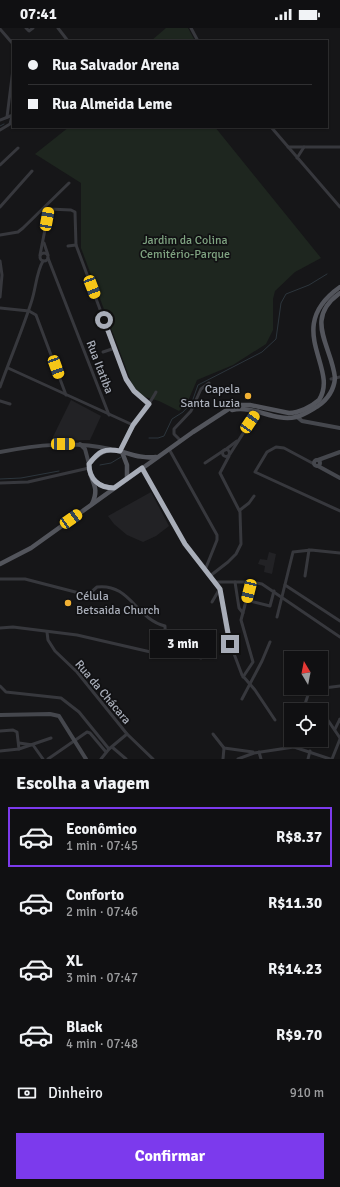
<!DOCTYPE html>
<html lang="pt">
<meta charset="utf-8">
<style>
body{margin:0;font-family:Signika,sans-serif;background:#1e1e20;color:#f1f3f6;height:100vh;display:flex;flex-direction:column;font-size:15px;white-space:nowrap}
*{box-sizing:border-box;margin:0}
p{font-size:13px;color:#9c9d9f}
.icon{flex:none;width:22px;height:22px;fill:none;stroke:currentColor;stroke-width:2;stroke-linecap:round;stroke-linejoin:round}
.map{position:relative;height:731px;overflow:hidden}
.sheet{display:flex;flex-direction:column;background:#101012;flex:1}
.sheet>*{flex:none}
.hud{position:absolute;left:12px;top:12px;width:316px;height:88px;border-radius:0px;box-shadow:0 1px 3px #0004,0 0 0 1px #303032;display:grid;align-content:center;height:88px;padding:0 16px;background:#101012}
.needle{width:26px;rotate:350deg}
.fabs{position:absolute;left:284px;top:623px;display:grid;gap:8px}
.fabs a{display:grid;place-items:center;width:44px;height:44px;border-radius:0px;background:#101012;box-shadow:0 1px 3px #0004,0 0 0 1px #303032;font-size:20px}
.end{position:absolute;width:18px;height:18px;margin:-9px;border:5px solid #a8adb8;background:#111;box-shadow:0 0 0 2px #111}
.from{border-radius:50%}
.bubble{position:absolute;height:28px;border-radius:0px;background:#101012;box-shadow:0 1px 3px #0004,0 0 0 1px #303032;font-size:13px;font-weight:700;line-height:28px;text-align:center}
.car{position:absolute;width:12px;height:24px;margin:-12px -6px;border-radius:5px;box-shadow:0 0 3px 1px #0007;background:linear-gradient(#f5c518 24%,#345 0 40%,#f5c518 0 76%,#345 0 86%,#f5c518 0)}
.hud b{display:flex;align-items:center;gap:14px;height:38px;font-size:15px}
.hud b+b{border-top:1px solid #303032}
.hud i{width:10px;height:10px;background:#f1f3f6}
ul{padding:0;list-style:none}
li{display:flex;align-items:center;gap:12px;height:60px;margin:0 8px 6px;padding:0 8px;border:2px solid transparent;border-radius:0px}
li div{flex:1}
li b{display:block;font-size:15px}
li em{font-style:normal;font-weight:700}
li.current{border-color:#7c3aed}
li>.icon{width:36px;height:36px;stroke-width:1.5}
h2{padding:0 16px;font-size:18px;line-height:48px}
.pay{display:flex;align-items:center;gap:10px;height:44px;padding:0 16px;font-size:15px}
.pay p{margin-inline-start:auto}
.button{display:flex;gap:8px;margin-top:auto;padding:8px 16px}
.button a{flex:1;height:46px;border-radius:0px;background:#7c3aed;color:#fff;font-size:16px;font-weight:700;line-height:46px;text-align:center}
.status{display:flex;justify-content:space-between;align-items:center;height:28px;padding:0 20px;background:#101012;direction:ltr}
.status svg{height:11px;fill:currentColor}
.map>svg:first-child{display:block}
.built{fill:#222225}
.green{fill:#1e261f}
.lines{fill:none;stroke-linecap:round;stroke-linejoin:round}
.stream{stroke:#2c353c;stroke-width:1}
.street{stroke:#37383d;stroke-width:3}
.secondary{stroke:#45474d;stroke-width:4}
.primary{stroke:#53555c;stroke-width:4.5}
.route{stroke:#a8adb8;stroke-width:5}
.poi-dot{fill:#f2b134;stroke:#111113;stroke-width:1.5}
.labels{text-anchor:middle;stroke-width:3.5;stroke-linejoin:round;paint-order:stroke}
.park-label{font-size:12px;fill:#7fa381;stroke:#111113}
.street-label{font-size:12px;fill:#a8adb8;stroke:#111113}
.poi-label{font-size:12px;fill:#a8adb8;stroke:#111113;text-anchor:end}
</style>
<div class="status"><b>07:41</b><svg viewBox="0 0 49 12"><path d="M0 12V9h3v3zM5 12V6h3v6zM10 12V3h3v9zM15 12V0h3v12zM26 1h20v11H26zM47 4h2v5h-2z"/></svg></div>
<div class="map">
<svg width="340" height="731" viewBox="0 0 340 731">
<rect width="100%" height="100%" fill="#161618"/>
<!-- built -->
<g class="built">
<polygon points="71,372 101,388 90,412 51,413"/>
<polygon points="151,464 169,498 156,508 143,514 127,507 114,496 108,488"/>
<polygon points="269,524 276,526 272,546 264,544 265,538 258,536 260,531 267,532"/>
</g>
<!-- green -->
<g class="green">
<polygon points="166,0 188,0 195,13 151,13"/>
<polygon points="69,99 215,99 321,230 295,244 275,263 273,271 273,302 266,316 233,337 197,352 188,373 179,383 159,373 142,368 132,356 81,220 81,155 35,126"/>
</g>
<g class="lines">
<!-- stream -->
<g class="stream">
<polyline points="0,98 4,96"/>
<polyline points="149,410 158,410 164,408 172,391 183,384 192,374 198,357 262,324 276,311 281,275 286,266 309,257 327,246"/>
<polyline points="100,437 111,435 121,429"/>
<polyline points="0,451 21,450 59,443"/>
</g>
<!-- street -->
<g class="street">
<polyline points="26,0 29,3 33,0"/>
<polyline points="58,0 68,13"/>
<polyline points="191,0 198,13"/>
<polyline points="0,1 13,16"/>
<polyline points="7,89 13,41"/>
<polyline points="0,92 13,87"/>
<polyline points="271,99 340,179"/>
<polyline points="0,102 10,96 12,88"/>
<polyline points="288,119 340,119"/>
<polyline points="297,130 304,119"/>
<polyline points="0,137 18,120"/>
<polyline points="0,179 32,143"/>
<polyline points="49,181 71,182 75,184 76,217 126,351 134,363 149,376"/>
<polyline points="0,207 18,204 23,200 69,155"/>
<polyline points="44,215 48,227"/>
<polyline points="68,218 76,217"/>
<circle cx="44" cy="229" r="4"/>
<polyline points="40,227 49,181"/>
<polyline points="48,230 109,387"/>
<polyline points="0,233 2,247 0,269"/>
<polyline points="0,280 29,283 36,287 66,367"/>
<polyline points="103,324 115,320"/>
<polyline points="8,340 133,397"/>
<polyline points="331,351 340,349"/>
<path d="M 0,359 C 10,331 22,303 31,275 C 36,261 36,245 43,233"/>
<polyline points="0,373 10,376"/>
<polyline points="181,413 174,406 174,401 191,383 201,361 209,355"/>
<polyline points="169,421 217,507 217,512 205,542"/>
<circle cx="226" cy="425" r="3.5"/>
<polyline points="225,422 237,413"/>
<path d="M 120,423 C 130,400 144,386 156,364"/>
<polyline points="230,426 258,382"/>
<polyline points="205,435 223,423"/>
<polyline points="314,436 284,420 276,419 267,424 255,444 340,483"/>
<polyline points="142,440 185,516 219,561 227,607 242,647 255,662 275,692"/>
<polyline points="0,455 28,454 89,440"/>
<polyline points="240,482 249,475 254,468"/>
<polyline points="210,548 228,534 236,526 241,516 240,484 220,445 229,428"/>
<polyline points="305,548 309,522"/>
<path d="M 0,551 L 25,551 L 83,566 L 89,566 L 97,559 C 130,555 136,591 165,598 L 166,625"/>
<polyline points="215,554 251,554 262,556 340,609"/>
<polyline points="235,554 239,580 243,585"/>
<polyline points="285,557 340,593"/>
<polyline points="246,572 270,578 274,563"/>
<polyline points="212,574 219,562"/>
<polyline points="277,589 293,524 311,522 340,525"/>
<polyline points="0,600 13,599 77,607 155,625 181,623 201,630"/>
<polyline points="47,604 48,612 55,623 77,644 127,706 153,731"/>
<polyline points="243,649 253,634 241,592 251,554"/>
<polyline points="0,658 6,664 61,670 79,684 109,721"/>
<polyline points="242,671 262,633 270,614"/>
<polyline points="303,682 309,664 324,660 340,658"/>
<polyline points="321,682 340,710"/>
<polyline points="335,701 340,691"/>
<polyline points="0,703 13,702 17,704 19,721"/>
<polyline points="213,706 224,720 253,724"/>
<polyline points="19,715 33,717 43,731"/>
<polyline points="112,719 126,731"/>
<polyline points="294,719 295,712"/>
<polyline points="0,723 19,721 51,710"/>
<polyline points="259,724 261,731"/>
<polyline points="48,731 87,704 90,705 106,724"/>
<polyline points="101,731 109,721 127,706"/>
<polyline points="223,731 224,720"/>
<polyline points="238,731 254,725 294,719 330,731"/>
<polyline points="308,731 310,723"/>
<polyline points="332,731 340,711"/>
</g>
<!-- secondary -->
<g class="secondary">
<polyline points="296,388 302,393 340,400"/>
<polyline points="80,416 85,421 89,436"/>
<path d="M 0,424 C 37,417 72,413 110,421"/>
<circle cx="317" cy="435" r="3"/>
<polyline points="318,432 340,424"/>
<polyline points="318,438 340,450"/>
<polyline points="0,687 50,686 59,688 86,731"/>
</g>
<!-- primary -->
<g class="primary">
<path d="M 232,382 C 254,377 274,394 296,389 C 304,387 311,382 318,378 C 328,371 334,362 335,350 C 332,318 303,291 340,265"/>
<polyline points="122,424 127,437 127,451"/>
<polyline points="95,453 102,458 113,460"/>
<path d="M 92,476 C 101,457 89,454 89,436 C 112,407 126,433 156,429"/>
<path d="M 0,536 L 31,520 L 193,404 L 230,380 L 238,377 L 250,377 L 289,385 C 299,385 311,379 319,372 C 340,340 282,300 340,259"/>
</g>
</g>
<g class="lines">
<!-- route -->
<path class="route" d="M 104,292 L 126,351 L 134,363 L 149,376 L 133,397 L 120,423 C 104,420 99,423 89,436 C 89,451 99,460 114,460 L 142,440 L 185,516 L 220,561 L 230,616"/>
</g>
<!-- markers -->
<g class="poi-dot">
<circle cx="248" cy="368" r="4"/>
<circle cx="68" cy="575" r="4"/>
</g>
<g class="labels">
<!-- park labels -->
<g class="park-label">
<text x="185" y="216">Jardim da Colina<tspan x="185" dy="14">Cemitério-Parque</tspan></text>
</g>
<!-- street labels -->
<g class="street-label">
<text transform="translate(100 339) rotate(69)" y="4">Rua Itatiba</text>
<text transform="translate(103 664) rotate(50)" y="4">Rua da Chácara</text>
</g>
<!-- poi labels -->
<g class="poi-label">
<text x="240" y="365">Capela<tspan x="240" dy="14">Santa Luzia</tspan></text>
<text x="76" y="572" text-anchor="start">Célula<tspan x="76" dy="14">Betsaida Church</tspan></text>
</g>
</g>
</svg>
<div class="fabs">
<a><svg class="needle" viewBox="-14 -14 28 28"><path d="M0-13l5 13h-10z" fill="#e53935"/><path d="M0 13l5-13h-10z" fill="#9c9d9f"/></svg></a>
<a><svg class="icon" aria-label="locate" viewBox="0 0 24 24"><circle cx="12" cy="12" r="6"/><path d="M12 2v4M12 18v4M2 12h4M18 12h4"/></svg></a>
</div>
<i class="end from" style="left:104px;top:292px"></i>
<i class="end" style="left:230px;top:616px"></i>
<div class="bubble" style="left:150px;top:602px;width:66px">3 min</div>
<i class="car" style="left:47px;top:191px;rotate:10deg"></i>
<i class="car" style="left:92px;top:259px;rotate:159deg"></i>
<i class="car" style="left:56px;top:339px;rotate:160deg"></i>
<i class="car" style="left:250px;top:394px;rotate:34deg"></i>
<i class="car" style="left:63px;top:416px;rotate:90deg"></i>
<i class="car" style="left:71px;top:491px;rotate:55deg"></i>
<i class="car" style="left:249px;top:563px;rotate:194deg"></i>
<div class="hud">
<b><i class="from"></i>Rua Salvador Arena</b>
<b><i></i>Rua Almeida Leme</b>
</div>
</div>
<section class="sheet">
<h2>Escolha a viagem</h2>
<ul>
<li class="current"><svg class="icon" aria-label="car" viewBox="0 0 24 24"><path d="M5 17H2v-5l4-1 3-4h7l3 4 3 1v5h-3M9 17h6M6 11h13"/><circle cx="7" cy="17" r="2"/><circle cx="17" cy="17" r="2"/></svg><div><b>Econômico</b><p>1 min · 07:45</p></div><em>R$8.37</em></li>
<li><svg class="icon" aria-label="car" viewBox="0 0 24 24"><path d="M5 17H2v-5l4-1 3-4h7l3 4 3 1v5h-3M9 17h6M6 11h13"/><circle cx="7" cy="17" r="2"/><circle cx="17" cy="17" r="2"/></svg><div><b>Conforto</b><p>2 min · 07:46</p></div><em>R$11.30</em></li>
<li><svg class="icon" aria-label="car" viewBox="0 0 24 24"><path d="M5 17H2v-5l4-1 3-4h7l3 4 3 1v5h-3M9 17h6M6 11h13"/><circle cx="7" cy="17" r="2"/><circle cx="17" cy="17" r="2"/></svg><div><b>XL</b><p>3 min · 07:47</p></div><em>R$14.23</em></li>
<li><svg class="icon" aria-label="car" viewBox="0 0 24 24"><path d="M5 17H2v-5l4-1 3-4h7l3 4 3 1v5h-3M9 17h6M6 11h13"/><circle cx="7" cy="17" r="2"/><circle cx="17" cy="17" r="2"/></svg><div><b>Black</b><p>4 min · 07:48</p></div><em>R$9.70</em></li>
</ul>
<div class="pay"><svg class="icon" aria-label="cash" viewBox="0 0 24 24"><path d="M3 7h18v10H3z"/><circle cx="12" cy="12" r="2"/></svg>Dinheiro<p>910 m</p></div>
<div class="button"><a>Confirmar</a></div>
</section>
